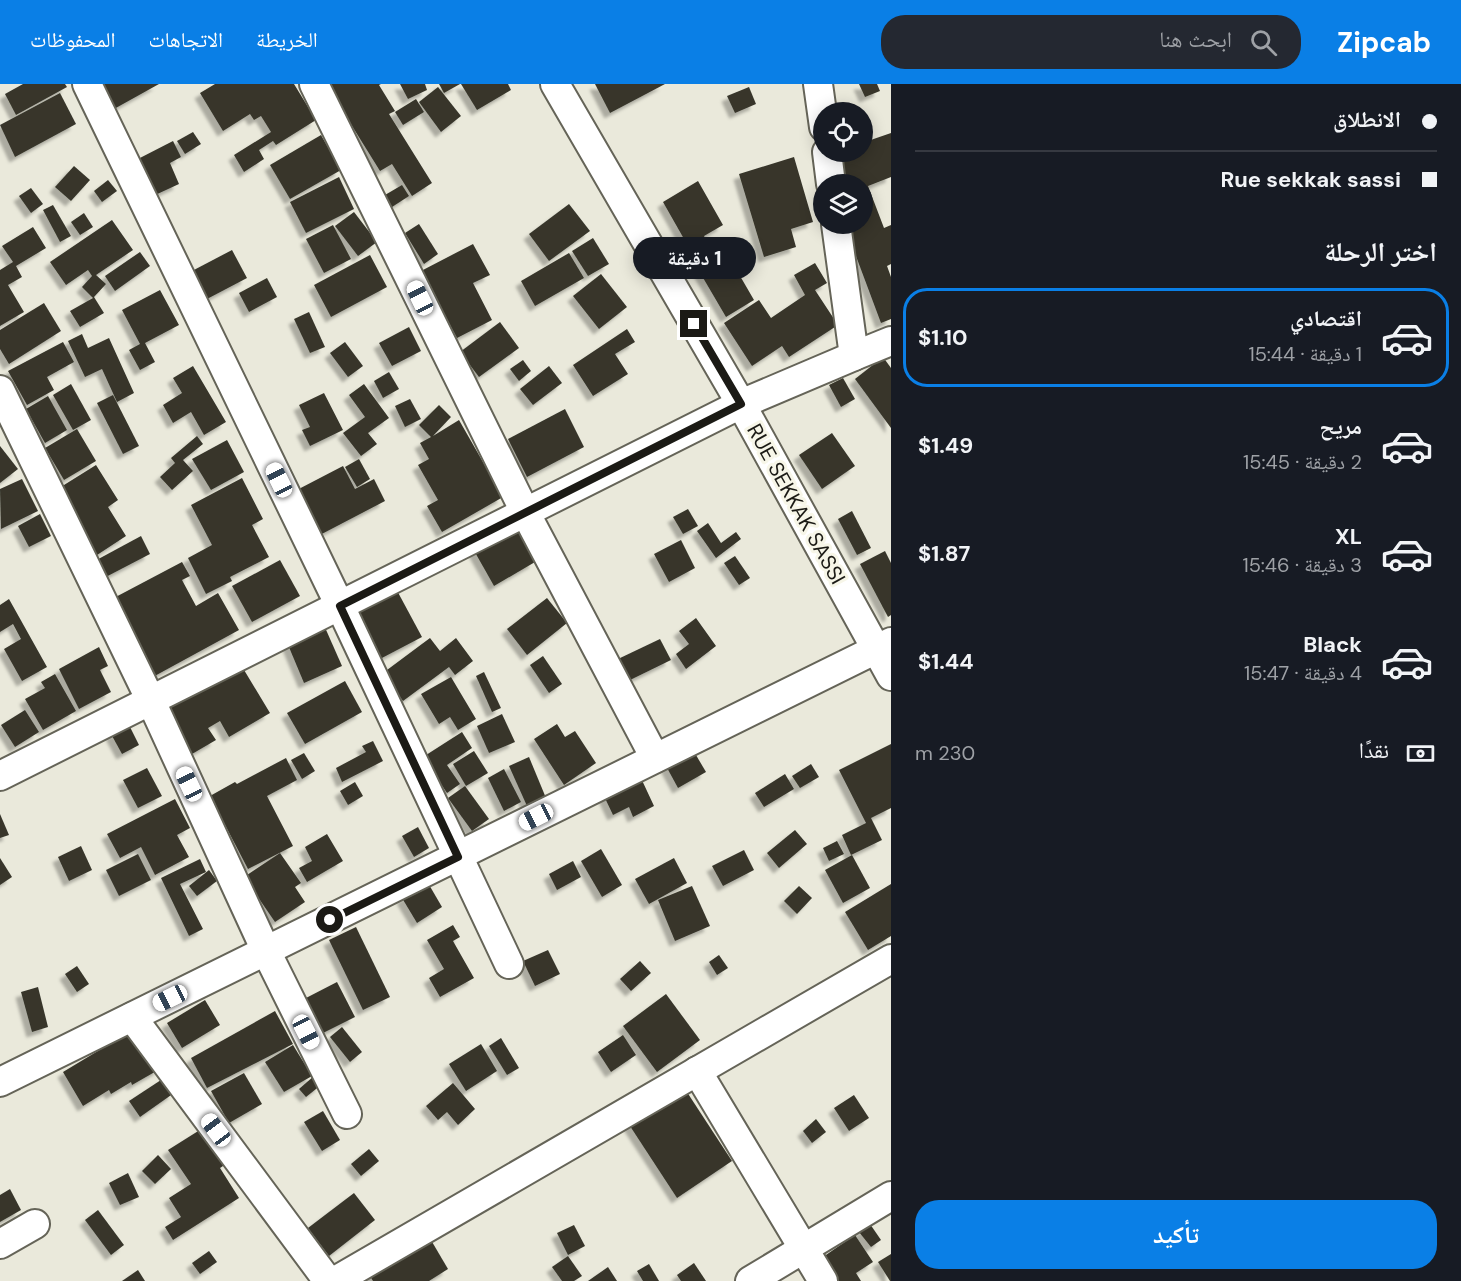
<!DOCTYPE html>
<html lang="ar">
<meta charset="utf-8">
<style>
body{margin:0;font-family:"DM Sans","Noto Naskh Arabic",sans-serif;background:#242831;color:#f1f3f6;direction:rtl;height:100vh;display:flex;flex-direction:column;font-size:22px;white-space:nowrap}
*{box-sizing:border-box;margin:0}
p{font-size:20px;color:#9ea1a6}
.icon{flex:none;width:33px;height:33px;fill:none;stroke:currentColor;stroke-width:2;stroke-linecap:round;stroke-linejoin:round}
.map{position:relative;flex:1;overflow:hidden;direction:ltr}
.side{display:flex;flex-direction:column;background:#171b24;width:570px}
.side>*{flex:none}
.hud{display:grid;align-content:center;height:132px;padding:0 24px;background:#171b24}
.controls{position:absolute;left:813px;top:18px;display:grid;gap:12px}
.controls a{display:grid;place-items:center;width:60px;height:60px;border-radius:50%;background:#171b24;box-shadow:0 3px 15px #0003;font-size:30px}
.end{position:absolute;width:27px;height:27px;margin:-14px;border:8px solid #1b1a15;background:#fff;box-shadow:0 0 0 3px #fff}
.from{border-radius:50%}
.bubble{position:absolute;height:42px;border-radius:21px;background:#171b24;box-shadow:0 3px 15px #0003;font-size:20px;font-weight:700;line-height:42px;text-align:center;direction:rtl}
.car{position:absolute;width:18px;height:36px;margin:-18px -9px;border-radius:8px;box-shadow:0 0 4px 2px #0007;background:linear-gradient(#fff 24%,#345 0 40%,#fff 0 76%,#345 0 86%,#fff 0)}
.hud b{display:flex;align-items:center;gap:21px;height:57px;font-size:22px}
.hud b+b{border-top:2px solid #363941}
.hud i{width:15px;height:15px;background:#f1f3f6}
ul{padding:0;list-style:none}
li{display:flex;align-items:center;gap:18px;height:99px;margin:0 12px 9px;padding:0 12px;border:3px solid transparent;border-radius:24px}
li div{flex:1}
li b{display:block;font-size:22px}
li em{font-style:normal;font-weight:700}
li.current{border-color:#0a7fe6}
li>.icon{width:54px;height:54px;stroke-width:1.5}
h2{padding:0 24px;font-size:27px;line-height:72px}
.pay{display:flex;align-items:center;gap:15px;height:66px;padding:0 24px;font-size:22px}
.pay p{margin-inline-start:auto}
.primary-button{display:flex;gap:12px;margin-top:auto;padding:12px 24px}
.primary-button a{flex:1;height:69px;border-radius:24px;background:#0a7fe6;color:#fff;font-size:24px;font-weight:700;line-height:69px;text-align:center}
header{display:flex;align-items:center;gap:36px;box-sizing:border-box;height:84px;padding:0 30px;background:#0a7fe6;color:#fff}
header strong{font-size:28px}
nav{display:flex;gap:33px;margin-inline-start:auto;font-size:21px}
.search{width:420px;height:54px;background:#242831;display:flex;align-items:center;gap:15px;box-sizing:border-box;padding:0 21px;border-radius:24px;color:#9ea1a6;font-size:22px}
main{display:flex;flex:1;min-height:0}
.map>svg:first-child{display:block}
.building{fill:#37362b;filter:url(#shadow)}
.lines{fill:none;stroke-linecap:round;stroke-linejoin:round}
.minor-casing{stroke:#656458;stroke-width:32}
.minor{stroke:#fff;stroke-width:28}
.route{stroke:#1b1a15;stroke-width:8}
.labels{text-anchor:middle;stroke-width:6;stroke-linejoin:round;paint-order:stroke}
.street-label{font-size:21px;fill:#1b1a15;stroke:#f7f6e8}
</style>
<header>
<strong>Zipcab</strong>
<div class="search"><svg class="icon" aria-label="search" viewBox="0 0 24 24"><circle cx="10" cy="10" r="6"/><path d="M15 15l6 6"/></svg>ابحث هنا</div>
<nav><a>الخريطة</a><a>الاتجاهات</a><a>المحفوظات</a></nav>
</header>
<main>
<section class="side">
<div class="hud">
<b><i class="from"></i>الانطلاق</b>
<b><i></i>Rue sekkak sassi</b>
</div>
<h2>اختر الرحلة</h2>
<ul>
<li class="current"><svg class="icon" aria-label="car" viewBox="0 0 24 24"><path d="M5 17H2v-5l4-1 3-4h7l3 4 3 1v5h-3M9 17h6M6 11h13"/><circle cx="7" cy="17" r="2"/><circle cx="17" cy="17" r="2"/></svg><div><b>اقتصادي</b><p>1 دقيقة · 15:44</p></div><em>$1.10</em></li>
<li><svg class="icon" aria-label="car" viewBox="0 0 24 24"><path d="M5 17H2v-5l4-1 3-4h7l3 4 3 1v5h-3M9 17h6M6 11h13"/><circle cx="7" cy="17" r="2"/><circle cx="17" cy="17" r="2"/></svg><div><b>مريح</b><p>2 دقيقة · 15:45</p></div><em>$1.49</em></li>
<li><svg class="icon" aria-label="car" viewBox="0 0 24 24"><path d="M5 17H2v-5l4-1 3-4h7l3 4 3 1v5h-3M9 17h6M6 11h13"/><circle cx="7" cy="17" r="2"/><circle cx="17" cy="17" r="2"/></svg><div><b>XL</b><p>3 دقيقة · 15:46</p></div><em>$1.87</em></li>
<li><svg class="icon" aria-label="car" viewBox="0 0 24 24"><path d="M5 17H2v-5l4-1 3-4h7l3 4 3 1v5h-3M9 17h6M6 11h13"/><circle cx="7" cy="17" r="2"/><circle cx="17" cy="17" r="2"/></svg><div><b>Black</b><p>4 دقيقة · 15:47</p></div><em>$1.44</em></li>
</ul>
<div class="pay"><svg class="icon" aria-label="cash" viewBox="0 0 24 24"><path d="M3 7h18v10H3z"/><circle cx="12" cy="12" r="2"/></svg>نقدًا<p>230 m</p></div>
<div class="primary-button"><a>تأكيد</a></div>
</section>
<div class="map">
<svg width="891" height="1197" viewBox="0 0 891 1197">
<defs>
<filter id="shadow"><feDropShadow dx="-5.5" dy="5.5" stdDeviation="1.5" flood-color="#0004"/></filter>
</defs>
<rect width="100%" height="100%" fill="#eae9db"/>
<!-- building -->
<g class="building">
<polygon points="23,0 65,0 67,3 16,31 5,10"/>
<polygon points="100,0 159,0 114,25"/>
<polygon points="215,0 294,0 316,36 276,61 273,57 259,66 264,75 244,88 234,71 271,48 261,32 254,36 250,30 223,47 200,9"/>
<polygon points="326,0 381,0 379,1 395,27 389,30 432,99 412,112 392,80 380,87"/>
<polygon points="400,0 425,0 427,6 408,15"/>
<polygon points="439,0 460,0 444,9"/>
<polygon points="461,0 508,0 511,6 477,26"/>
<polygon points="595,0 665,0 610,29"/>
<polygon points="859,0 877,0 880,7 865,13"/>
<polygon points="438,3 461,32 441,48 419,18"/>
<polygon points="749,3 756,20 735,29 727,12"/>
<polygon points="60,9 76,40 15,73 0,41"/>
<polygon points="416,15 424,28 403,41 395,28"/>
<polygon points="193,48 201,60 185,70 177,57"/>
<polygon points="891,49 891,93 868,102 884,144 891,141 891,180 887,182 891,193 891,235 881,239 844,140 862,140 862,100 830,100 841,68 862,68 862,59"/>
<polygon points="321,51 341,86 290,115 270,81"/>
<polygon points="173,57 181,73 170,79 179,100 153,112 136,76"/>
<polygon points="794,73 813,138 791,145 796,163 764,173 739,90"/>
<polygon points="74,82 90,96 71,117 55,103"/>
<polygon points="339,93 354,125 306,149 290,118"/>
<polygon points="108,96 117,107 102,118 94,107"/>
<polygon points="698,97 723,141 704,152 726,191 736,185 754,216 726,233 685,163 688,162 663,118"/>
<polygon points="402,101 409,112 392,123 385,111"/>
<polygon points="31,104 43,120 31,129 19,112"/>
<polygon points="569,120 590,147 549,177 529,150"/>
<polygon points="53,121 71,152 60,158 43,126"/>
<polygon points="354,128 377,158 358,172 335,142"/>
<polygon points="84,129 93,143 80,151 71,138"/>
<polygon points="112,136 133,166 96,191 106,200 94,213 104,229 80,243 70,227 93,214 82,203 92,192 88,186 66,201 50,178"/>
<polygon points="419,140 438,170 424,180 405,149"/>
<polygon points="333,141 351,175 324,189 306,155"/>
<polygon points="33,143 46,164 16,182 22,193 8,201 24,228 0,242 0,186 13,178 2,162"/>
<polygon points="593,154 609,180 588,192 572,167"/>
<polygon points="473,160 490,191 473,199 492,236 457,254 421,187"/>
<polygon points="232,166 247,194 207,215 192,187"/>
<polygon points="140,168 150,182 115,207 105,192"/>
<polygon points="569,169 584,194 535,222 521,197"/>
<polygon points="370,171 387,203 331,233 314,201"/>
<polygon points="815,179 827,199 815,206 838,241 789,273 782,262 752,282 724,239 759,216 771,234 805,211 794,191"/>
<polygon points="601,190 627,223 599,245 573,212"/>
<polygon points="267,194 277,213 249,228 239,209"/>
<polygon points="160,206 179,241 145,259 155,278 140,286 129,266 140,260 122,226"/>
<polygon points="44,219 61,247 9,280 0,265 0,246"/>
<polygon points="309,228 325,263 310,269 294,235"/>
<polygon points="500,238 519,264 479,293 460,268"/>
<polygon points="409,243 421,267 392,282 379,259"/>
<polygon points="627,245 635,258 615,270 628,290 593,312 573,281"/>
<polygon points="82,250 88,264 109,254 134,309 117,318 102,285 85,293 68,257"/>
<polygon points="63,258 74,278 47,293 54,306 27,321 8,287"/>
<polygon points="345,258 363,282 348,293 330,269"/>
<polygon points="883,273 891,284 891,344 855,295"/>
<polygon points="523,276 531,287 519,297 510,285"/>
<polygon points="193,282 226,338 204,351 191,328 173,339 163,321 182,309 173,294"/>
<polygon points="549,282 562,299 533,321 520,305"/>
<polygon points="389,288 399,305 383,314 374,297"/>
<polygon points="843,294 855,315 841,323 829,301"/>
<polygon points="71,300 91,336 73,346 53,311"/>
<polygon points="364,300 389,334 368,349 377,360 361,372 343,349 365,333 349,311"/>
<polygon points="324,309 343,346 310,362 302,346 310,343 299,321"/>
<polygon points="113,311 139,362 123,370 97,319"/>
<polygon points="48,312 67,346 45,359 26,325"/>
<polygon points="410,315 421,335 405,343 395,322"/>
<polygon points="439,321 451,333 433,352 459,336 503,413 442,448 427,422 438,416 418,381 429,375 420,359 431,353 419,341"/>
<polygon points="565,325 584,363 527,393 508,355"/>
<polygon points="77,345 96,377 64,396 45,364"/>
<polygon points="832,349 855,382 822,405 799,371"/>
<polygon points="197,352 203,360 183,376 193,387 172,406 160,393 175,379 171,374"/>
<polygon points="227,356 244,388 211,406 192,375"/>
<polygon points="0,362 18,385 0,399"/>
<polygon points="359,375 370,395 357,403 345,383"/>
<polygon points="96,381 118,416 108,423 126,452 97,471 56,406"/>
<polygon points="343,382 355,405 374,395 385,417 316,453 293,408"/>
<polygon points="242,394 263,435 252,441 269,473 230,493 232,497 206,510 188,474 212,461 191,421"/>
<polygon points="22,395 38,427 1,445 0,405"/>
<polygon points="688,425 698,442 683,450 673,433"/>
<polygon points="852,427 871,464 857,471 838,435"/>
<polygon points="40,430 51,452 29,463 18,442"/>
<polygon points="514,439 535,478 494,502 472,463"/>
<polygon points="708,439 721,459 736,448 741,455 716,474 697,447"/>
<polygon points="141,452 150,470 100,496 91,479"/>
<polygon points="681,456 695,484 669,498 654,470"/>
<polygon points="885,467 891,479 891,531 888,533 860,480"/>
<polygon points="735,472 750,494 739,501 724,479"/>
<polygon points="280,476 300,512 252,538 232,502"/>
<polygon points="182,478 190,492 182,496 196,522 218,509 239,546 151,594 110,516"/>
<polygon points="394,501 422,553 380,575 352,523"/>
<polygon points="547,514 567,539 527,571 507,545"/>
<polygon points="9,515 47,583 22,597 4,565 21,555 13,540 0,548 0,521"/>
<polygon points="696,534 716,562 686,585 676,570 689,560 679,547"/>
<polygon points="323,539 342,582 304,599 286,556"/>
<polygon points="430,554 440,567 456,554 473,577 455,591 449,583 403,617 383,589"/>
<polygon points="660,555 671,576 628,597 618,575"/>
<polygon points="99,563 108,582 100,586 111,608 79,625 59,585"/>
<polygon points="543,572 562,600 549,609 530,581"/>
<polygon points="238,576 270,629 229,653 220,637 208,644 216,656 192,670 163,621"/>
<polygon points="484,588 501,624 492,628 476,592"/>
<polygon points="55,590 76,627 43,646 25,615 45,604 41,598"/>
<polygon points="451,593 476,635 458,646 450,633 439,640 421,610"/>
<polygon points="345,597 362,628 305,660 287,629"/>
<polygon points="25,626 39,648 15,663 1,641"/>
<polygon points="502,630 515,658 489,669 477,642"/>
<polygon points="557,640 565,653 575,647 596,679 564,701 534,655"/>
<polygon points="129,641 139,661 122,670 111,650"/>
<polygon points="462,648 472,664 447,681 460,700 447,709 423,673"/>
<polygon points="373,657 383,677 342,698 336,684 366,668 362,662"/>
<polygon points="891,660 891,724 871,734 882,756 851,771 842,751 866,739 839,686"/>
<polygon points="693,666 706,688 678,704 666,682"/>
<polygon points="474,667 488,689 466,702 453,680"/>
<polygon points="304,669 315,687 302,695 291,676"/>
<polygon points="529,673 546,714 527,722 509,682"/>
<polygon points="286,674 297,696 267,712 293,762 248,785 210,712 235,698 237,700"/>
<polygon points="811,680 819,693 800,704 792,692"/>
<polygon points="147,684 162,712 138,724 123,696"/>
<polygon points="504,685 521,718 504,727 488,694"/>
<polygon points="785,690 794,705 764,723 755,709"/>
<polygon points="640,692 654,722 633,733 629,723 613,731 603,710"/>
<polygon points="355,698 363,712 348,721 340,707"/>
<polygon points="465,702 489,735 472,747 448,714"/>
<polygon points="175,715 190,744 177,751 189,773 155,791 141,763 120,774 107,750"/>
<polygon points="0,730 9,751 0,754"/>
<polygon points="418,743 429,764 414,773 402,752"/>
<polygon points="795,746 807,760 779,784 767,769"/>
<polygon points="327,750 343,777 307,798 299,784 312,777 305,763"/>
<polygon points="837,757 844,770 829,777 823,764"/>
<polygon points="81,762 92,786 69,797 58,773"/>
<polygon points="601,765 622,801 602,813 581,777"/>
<polygon points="744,766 754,786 723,802 712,782"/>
<polygon points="280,769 301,799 295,803 305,818 275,838 244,793"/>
<polygon points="138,770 151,796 119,812 106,786"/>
<polygon points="852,771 870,804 843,819 825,786"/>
<polygon points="0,774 12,793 0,801"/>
<polygon points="674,774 687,799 649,820 635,795"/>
<polygon points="200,775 206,788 180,800 203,845 189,852 161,794"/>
<polygon points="573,777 581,793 557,806 549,790"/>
<polygon points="209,786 217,797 197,812 189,802"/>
<polygon points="428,799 442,823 417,839 402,814"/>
<polygon points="891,800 891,852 868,866 845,828"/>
<polygon points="692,802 710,842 675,857 658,816"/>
<polygon points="799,802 812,814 797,830 784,817"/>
<polygon points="453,841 460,853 453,857 474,894 440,913 429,894 444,885 427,856"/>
<polygon points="356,843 390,913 363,926 329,856"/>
<polygon points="548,866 560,890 535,902 523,877"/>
<polygon points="719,871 728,884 717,891 709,878"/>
<polygon points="640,877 651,889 631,907 620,895"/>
<polygon points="77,882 89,900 77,908 65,890"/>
<polygon points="337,898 355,933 323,949 306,914"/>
<polygon points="38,903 48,943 32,948 21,908"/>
<polygon points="666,910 700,956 657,988 623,942"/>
<polygon points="205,916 220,941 182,964 167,939"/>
<polygon points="275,927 293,960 207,1004 191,974"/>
<polygon points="342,943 362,968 350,978 330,953"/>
<polygon points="136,944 160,985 132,1001 131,998 111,1010 109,1006 83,1022 63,988"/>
<polygon points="623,951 636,971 611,988 598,968"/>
<polygon points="501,954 519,984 507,991 489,962"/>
<polygon points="481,960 497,987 466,1007 449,980"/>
<polygon points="293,961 312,992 284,1008 265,978"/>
<polygon points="244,989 262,1020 229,1039 211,1007"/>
<polygon points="314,992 321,1001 306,1013 299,1005"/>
<polygon points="164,994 174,1009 140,1033 129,1017"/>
<polygon points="453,999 475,1025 458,1041 447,1028 438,1036 426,1022"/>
<polygon points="683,1002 732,1077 677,1114 628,1039"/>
<polygon points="854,1011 869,1034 849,1047 834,1024"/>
<polygon points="323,1027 340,1056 322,1067 304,1038"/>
<polygon points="816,1035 826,1048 812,1059 803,1047"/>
<polygon points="203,1044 226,1080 220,1084 239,1114 173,1156 165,1143 181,1133 169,1114 191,1100 168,1066"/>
<polygon points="369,1065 379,1077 361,1092 351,1080"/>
<polygon points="158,1071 171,1085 155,1100 142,1087"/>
<polygon points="128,1089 139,1113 120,1121 109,1099"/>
<polygon points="10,1105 21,1126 0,1138 0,1111"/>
<polygon points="354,1109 375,1136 329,1172 308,1144"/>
<polygon points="98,1126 124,1161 111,1171 85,1136"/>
<polygon points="870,1140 881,1156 871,1163 859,1148"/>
<polygon points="574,1141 585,1162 568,1171 557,1149"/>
<polygon points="428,1151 448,1185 429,1197 373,1197 367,1187"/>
<polygon points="855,1151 873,1178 856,1189 861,1197 839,1197 823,1173"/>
<polygon points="209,1167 217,1178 200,1190 192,1179"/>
<polygon points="891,1170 891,1197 890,1197 878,1178"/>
<polygon points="568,1172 582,1192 574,1197 562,1197 552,1183"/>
<polygon points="694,1179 706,1197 681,1197 677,1191"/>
<polygon points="649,1180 659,1197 643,1197 637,1187"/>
<polygon points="608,1183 617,1197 588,1197"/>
<polygon points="138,1186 145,1197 122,1197"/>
</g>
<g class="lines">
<!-- minor casing -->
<g class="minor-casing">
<g id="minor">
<polyline points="87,0 340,522 509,880"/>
<polyline points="314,0 525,428 655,674"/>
<polyline points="555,0 741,320 891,592"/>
<polyline points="818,0 824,43"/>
<polyline points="827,68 831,100"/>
<polyline points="854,272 891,257"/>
<polyline points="0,306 151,617 266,867 347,1030"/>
<polyline points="0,692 741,320 854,272 836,140"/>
<polyline points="132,933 328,1197"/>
<polyline points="697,987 823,1197"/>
<polyline points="0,998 891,558"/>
<polyline points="0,1160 35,1140"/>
<polyline points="335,1197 891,875"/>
<polyline points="750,1197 891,1112"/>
</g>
</g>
<!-- minor -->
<use href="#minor" class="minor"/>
</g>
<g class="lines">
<!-- route -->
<polyline class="route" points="330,836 458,773 340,522 741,320 694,240"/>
</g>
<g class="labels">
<!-- street labels -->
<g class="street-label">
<text transform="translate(796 420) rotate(61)" y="7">RUE SEKKAK SASSI</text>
</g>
</g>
</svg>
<div class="controls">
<a><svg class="icon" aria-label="locate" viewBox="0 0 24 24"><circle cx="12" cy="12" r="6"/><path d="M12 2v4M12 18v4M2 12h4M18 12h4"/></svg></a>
<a><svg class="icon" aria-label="layers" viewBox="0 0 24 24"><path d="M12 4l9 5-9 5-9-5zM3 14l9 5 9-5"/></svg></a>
</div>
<i class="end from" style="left:330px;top:836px"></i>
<i class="end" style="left:694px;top:240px"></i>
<div class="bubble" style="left:633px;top:153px;width:123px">1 دقيقة</div>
<i class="car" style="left:420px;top:214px;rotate:334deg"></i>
<i class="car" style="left:279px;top:396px;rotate:334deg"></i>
<i class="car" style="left:189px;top:700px;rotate:335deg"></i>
<i class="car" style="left:536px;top:733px;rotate:243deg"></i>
<i class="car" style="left:170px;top:914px;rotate:244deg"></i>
<i class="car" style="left:306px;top:948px;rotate:153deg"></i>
<i class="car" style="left:216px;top:1046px;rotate:323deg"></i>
</div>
</main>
